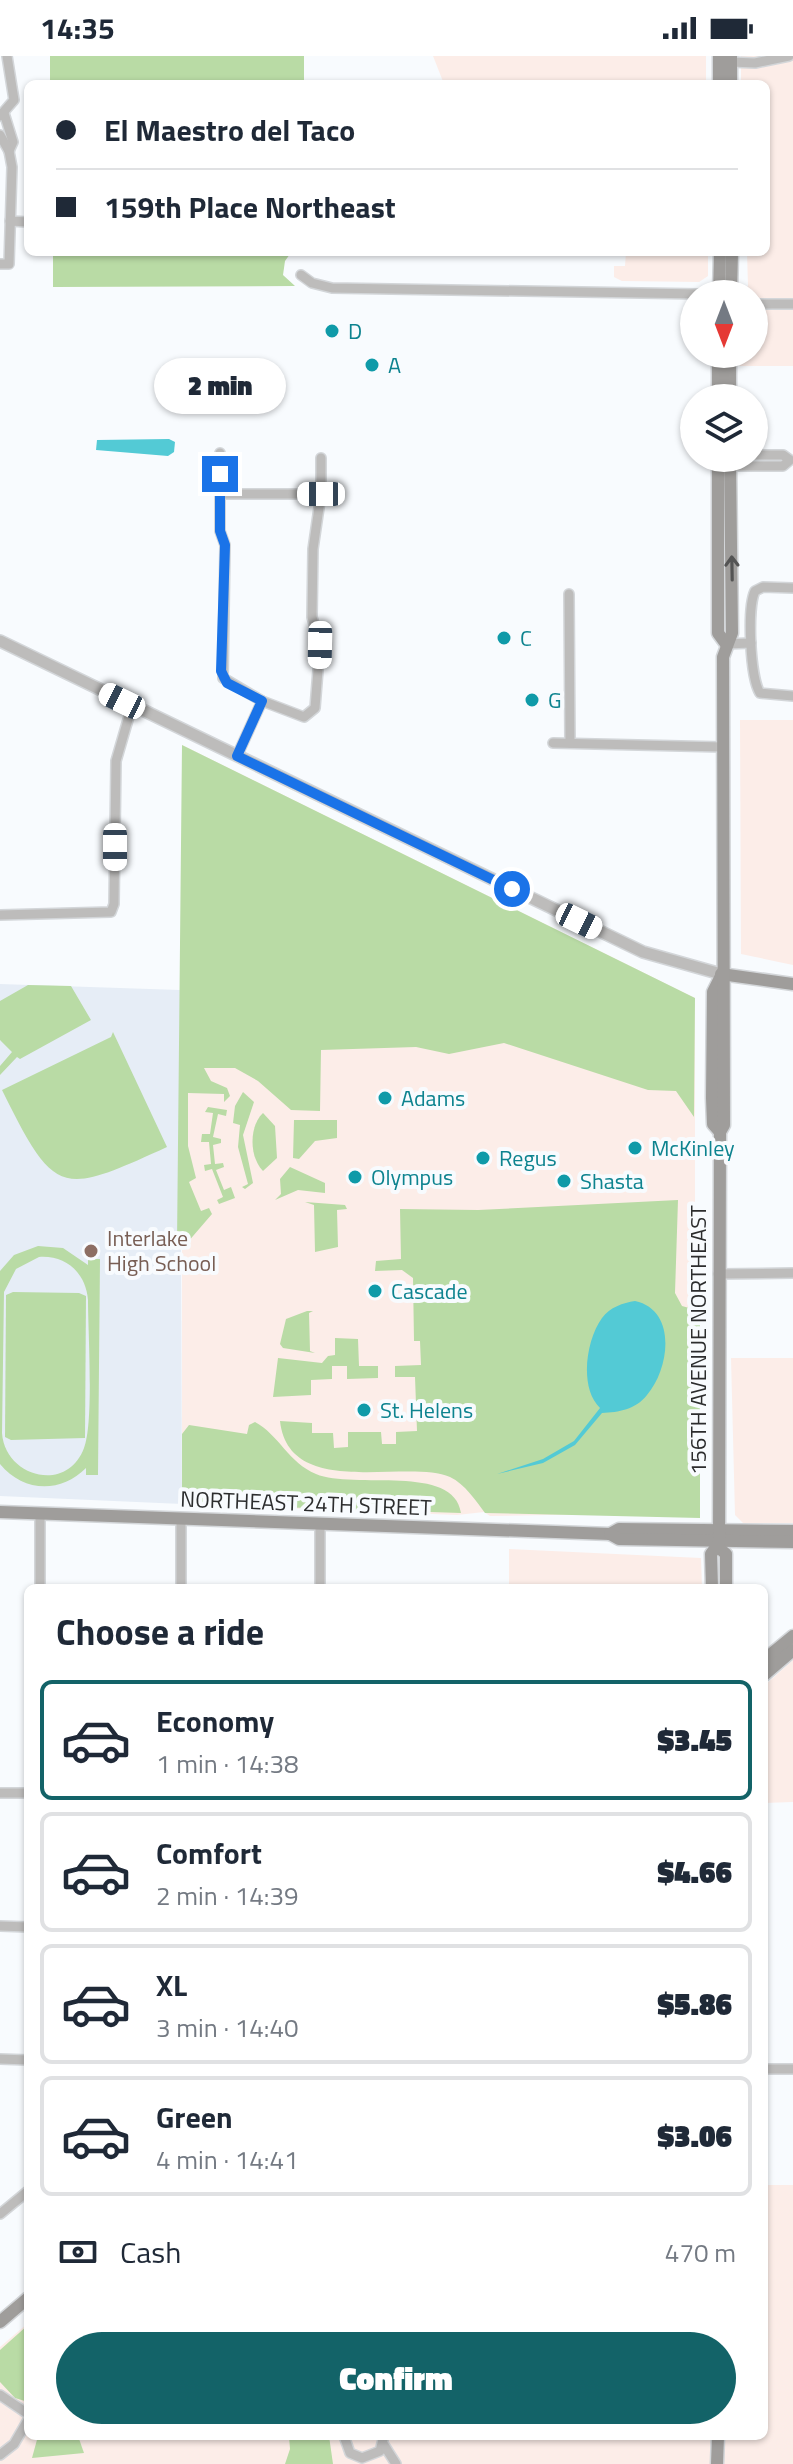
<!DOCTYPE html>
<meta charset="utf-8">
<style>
body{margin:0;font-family:"Titillium Web",sans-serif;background:#f6f6f7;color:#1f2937;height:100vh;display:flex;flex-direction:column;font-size:30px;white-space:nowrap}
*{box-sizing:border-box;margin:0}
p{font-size:26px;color:#747a83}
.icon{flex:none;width:44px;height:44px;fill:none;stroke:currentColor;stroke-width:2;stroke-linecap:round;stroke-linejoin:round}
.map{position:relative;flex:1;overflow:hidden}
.side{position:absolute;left:24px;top:1528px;width:744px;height:856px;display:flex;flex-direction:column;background:#fff;border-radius:12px;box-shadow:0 2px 6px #0004}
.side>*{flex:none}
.guide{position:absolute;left:24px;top:24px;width:746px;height:176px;border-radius:12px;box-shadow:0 2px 6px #0004;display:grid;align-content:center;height:176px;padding:0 32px;background:#fff}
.needle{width:52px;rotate:180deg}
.buttons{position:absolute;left:680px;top:224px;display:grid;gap:16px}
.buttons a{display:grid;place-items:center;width:88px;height:88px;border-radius:50%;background:#fff;box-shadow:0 2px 6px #0004;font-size:40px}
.end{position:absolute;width:36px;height:36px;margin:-18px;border:10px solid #1a73e8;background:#fff;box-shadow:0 0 0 4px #fff}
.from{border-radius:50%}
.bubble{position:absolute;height:56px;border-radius:28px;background:#fff;box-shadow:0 2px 6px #0004;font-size:26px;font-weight:800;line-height:56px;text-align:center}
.car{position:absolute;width:24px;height:48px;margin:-24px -12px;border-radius:10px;box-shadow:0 0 6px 2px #0007;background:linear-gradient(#fff 24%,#345 0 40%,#fff 0 76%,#345 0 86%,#fff 0)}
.guide b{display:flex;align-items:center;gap:28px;height:76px;font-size:30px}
.guide b+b{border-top:2px solid #e0e1e3}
.guide i{width:20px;height:20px;background:#1f2937}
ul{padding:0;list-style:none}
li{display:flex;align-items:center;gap:24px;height:120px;margin:0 16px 12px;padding:0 16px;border:4px solid #e0e1e3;border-radius:12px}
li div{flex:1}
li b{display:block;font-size:30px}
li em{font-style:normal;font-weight:800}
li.current{border-color:#136368}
li>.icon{width:72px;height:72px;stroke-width:1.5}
h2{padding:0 32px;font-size:36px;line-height:96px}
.pay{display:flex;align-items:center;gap:20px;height:88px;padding:0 32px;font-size:30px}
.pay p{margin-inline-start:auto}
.cta{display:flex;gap:16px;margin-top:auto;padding:16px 32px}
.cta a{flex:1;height:92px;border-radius:48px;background:#136368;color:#fff;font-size:32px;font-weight:800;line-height:92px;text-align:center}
.status{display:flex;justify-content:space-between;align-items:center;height:56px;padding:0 40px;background:#fff;direction:ltr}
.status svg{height:22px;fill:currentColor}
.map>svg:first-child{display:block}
.commercial{fill:#fcede8}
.built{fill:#e6edf6}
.green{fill:#b9dba5;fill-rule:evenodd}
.water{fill:#53cad5}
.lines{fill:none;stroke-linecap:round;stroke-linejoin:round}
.minor-casing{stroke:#d3d6d9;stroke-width:12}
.tertiary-casing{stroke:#d3d6d9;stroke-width:14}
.secondary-casing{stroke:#d3d6d9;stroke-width:15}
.minor{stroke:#bdbcbb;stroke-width:9}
.tertiary{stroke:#bdbcbb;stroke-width:11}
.secondary{stroke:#9f9d9b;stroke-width:12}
.oneway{stroke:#545454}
.route{stroke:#1a73e8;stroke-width:10}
.culture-dot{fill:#0f9aa8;stroke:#f8fbfe;stroke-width:3}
.education-dot{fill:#8d6e63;stroke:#f8fbfe;stroke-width:3}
.labels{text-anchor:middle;stroke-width:8;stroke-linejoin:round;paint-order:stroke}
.culture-label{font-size:22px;fill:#0d838f;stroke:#f8fbfe;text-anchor:start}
.education-label{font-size:22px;fill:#785e54;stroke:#f8fbfe;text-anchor:start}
.street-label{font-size:22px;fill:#2c2d2e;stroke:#f8fbfe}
</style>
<div class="status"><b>14:35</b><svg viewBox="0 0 49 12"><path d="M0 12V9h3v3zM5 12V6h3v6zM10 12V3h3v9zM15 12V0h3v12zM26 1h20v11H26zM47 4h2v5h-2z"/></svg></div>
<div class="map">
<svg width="793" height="2408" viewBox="0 0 793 2408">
<rect width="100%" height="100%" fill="#f8fbfe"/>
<!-- commercial -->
<g class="commercial">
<polygon points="433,0 706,0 706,28 444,28"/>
<polygon points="741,0 793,0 793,310 740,310 740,298 754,298 754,238 741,238 748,230 747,196 766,196 766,28 741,28"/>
<polygon points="626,196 708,196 708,220 699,226 622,225 614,221 614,210 625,210"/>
<polygon points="740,664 793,664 793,909 741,898"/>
<polygon points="182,689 695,942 695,1435 658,1457 490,1460 484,1456 457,1459 182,1448"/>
<polygon points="731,1302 793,1302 793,1467 743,1467 735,1459"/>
<polygon points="509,1493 701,1502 702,1532 509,1532"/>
<polygon points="793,1604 793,1746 764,1747 764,1630"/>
<polygon points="764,2129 793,2129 793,2408 0,2408 0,2291 28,2267 28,2380 764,2380"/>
</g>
<!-- built -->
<polygon class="built" points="0,928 180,934 182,1448 0,1440"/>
<!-- green -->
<g class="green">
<rect x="50" y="0" width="254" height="28"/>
<polygon points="53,196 304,196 290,198 285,205 283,219 295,230 53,231"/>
<polygon points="182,689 695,942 694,1061 676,1035 648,1034 504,987 449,998 416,991 321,994 320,1055 291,1054 258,1025 235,1012 204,1012 211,1025 227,1032 230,1040 224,1046 224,1038 188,1037 188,1090 196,1122 189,1126 201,1155 209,1152 212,1158 187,1187 177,1187"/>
<polygon points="28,929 71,930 91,964 20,1003 17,1001 0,1019 0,1010 12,996 0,984 0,945"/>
<path d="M 113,976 L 167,1091 C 60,1140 55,1141 2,1034 L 111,981 Z"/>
<polygon points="243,1036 254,1046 243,1079 253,1127 245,1133 242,1131 248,1128 238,1091 240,1069 233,1067 235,1050"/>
<polygon points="208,1051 227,1054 226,1060 218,1058 213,1081 221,1083 221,1087 213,1089 215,1108 223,1107 224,1111 216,1114 224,1134 231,1131 235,1142 219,1148 217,1144 223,1141 212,1113 205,1115 204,1109 211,1108 209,1086 201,1086 202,1078 210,1078 213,1057 205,1056"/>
<path d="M 263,1057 L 275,1070 L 277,1102 L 263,1115 C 249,1101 249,1070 263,1057 Z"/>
<polygon points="294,1064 337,1064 337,1082 315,1085 299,1103 293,1102"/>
<polygon points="290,1111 325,1127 325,1137 298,1134 275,1144 281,1138 280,1123"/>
<path d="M 678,1144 L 675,1237 L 682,1250 L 700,1255 L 700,1462 L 485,1457 C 476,1445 465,1428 450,1421 C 407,1402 289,1445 280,1365 L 312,1367 L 312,1377 L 333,1377 L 334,1392 L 348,1391 L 348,1376 L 381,1376 L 382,1388 L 396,1388 L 396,1376 L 417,1375 L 415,1321 L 395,1321 L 395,1310 L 421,1309 L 420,1285 L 414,1285 L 413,1222 L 402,1214 L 375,1215 L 376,1205 L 401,1203 L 400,1153 L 478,1154 Z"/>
<polygon points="305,1146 345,1149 347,1153 337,1154 338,1191 315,1196 314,1149"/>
<path d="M 38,1190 L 63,1192 L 88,1209 L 88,1203 L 100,1203 L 98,1419 L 86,1419 L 86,1412 C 60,1438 23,1436 0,1408 L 0,1215 L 14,1199 ZM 39,1201 C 66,1199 86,1217 88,1244 C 88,1276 94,1367 84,1392 C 67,1438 5,1421 2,1377 L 4,1236 L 16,1213 Z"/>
<polygon points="13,1236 79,1237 86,1240 85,1382 11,1384 5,1381 6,1239"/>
<polygon points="307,1255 313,1255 309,1257 310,1295 315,1297 283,1292 280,1288 286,1263"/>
<polygon points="335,1282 358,1283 359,1310 378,1310 378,1322 347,1323 347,1310 332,1310 332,1323 311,1324 311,1339 273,1341 278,1302 322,1307 328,1300 335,1299"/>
<path d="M 255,1366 C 278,1378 289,1407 316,1418 C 354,1434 454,1407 461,1457 L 182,1448 L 182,1378 L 189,1369 L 247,1378 L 249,1369 Z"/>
<polygon points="28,2269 28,2346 15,2342 0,2326 0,2294"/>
<polygon points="38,2380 78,2380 84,2397 32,2402"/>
<polygon points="289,2380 329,2380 333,2408 285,2408 290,2393"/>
</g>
<!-- water -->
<g class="water">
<polygon points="169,383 175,386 174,396 168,400 96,394 97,384"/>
<path d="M 635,1245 C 677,1254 670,1312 647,1339 C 635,1354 619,1356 602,1357 L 575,1389 L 543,1407 L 497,1418 L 543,1403 L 574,1385 L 600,1352 C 579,1332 586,1284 602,1262 C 610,1251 623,1247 635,1245 Z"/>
</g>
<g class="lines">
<!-- minor casing -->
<g class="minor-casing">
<g id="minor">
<polyline points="731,6 755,7 789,0"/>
<polyline points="4,57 13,86 9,95"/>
<polyline points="0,60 14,44 7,0"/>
<polyline points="0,79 9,95 12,111 9,208 0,208"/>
<polyline points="10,165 28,166"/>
<polyline points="301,219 312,227 332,232 700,238"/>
<polyline points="754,248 793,248"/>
<polyline points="220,397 220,475 225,489 223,622 262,645 304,661 315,652 320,589 312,561 313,493 321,438 321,402"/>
<polyline points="730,410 783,410 790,404 783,399 754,399"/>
<polyline points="220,438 321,438"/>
<path d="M 793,532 L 763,531 L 755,535 C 747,552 750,621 760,637 L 793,640"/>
<polyline points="569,538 570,687"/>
<polyline points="726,588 751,587"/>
<polyline points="553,687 723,691"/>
<polyline points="237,700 262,645"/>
<polyline points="0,859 111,856 114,848 116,705 132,650"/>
<polyline points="718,1218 793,1217"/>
<polyline points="320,1468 320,1532"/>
<polyline points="40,1532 40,1458"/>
<polyline points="181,1532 181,1462"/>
<polyline points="0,1737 28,1737"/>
<polyline points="0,1870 28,1871"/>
<polyline points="0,2003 28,2004"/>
<polyline points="764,2013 793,2013"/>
<polyline points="0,2158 28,2135"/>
<polyline points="0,2339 28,2358"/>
<polyline points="344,2380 350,2397 362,2402 380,2395 384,2380"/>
<polyline points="384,2389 396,2408"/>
<polyline points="0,2399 14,2388 28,2364"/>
</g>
</g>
<!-- tertiary casing -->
<g class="tertiary-casing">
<polyline id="tertiary" points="0,585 643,896 721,918"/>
</g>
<!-- secondary casing -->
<g class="secondary-casing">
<g id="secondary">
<polyline points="719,0 719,28"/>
<polyline points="731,0 731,28"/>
<polyline points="719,238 720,196"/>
<polyline points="731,238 732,196"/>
<polyline points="718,298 718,342"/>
<polyline points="730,298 730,342"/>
<polyline points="718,402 718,577 726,588"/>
<polyline points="721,918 793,928"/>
<polyline points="720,1076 713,1068 712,1042 713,936 721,920"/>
<polyline points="0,1456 610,1478 619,1473 793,1475"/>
<polyline points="610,1478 619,1483 793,1486"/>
<polyline points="719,1492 726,1498 726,1532"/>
<polyline points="712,1532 711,1498 719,1487 720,1076 724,1069 723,601 732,577 730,402"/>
<polyline points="764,1604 793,1580"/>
<polyline points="764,1619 793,1594"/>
<polyline points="0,2266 28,2242"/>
<polyline points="717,2408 718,2380"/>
</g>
</g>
<!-- minor -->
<use href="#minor" class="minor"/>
<!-- tertiary -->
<use href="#tertiary" class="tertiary"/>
<!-- secondary -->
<use href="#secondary" class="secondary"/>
</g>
<!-- one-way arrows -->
<defs><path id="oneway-shaft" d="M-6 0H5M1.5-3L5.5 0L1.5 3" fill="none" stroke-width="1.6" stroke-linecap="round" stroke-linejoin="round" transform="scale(2)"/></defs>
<use class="oneway" href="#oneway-shaft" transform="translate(732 512) rotate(-91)"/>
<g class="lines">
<!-- route -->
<polyline class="route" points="220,418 220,475 225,489 221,615 227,627 262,645 237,700 512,833"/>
</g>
<!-- markers -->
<g class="culture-dot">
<circle cx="332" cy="275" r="8"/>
<circle cx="372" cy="309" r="8"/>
<circle cx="504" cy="582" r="8"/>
<circle cx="532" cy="644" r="8"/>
<circle cx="385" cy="1042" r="8"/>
<circle cx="635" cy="1092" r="8"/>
<circle cx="483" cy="1102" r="8"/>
<circle cx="355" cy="1121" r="8"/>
<circle cx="564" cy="1125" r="8"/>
<circle cx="375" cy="1235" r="8"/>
<circle cx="364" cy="1354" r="8"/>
</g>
<circle class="education-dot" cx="91" cy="1195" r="8"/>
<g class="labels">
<!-- culture labels -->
<g class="culture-label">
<text x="348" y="283">D</text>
<text x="388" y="317">A</text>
<text x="520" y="590">C</text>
<text x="548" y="652">G</text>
<text x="401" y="1050">Adams</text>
<text x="651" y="1100">McKinley</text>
<text x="499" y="1110">Regus</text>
<text x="371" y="1129">Olympus</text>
<text x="580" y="1133">Shasta</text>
<text x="391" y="1243">Cascade</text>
<text x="380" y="1362">St. Helens</text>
</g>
<!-- education labels -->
<g class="education-label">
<text x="107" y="1190">Interlake<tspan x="107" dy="25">High School</tspan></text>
</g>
<!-- street labels -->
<g class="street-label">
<text transform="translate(698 1284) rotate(-90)" y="8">156TH AVENUE NORTHEAST</text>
<text transform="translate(306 1447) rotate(2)" y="8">NORTHEAST 24TH STREET</text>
</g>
</g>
</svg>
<div class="buttons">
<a><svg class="needle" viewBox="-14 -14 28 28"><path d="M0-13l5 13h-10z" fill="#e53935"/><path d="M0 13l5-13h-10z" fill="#747a83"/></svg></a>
<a><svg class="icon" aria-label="layers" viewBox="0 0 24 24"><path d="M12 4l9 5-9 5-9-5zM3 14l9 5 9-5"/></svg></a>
</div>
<i class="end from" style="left:512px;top:833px"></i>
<i class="end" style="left:220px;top:418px"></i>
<div class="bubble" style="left:154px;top:302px;width:132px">2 min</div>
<i class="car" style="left:321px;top:438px;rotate:270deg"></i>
<i class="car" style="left:320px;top:589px;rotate:181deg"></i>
<i class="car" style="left:122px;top:645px;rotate:296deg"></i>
<i class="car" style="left:115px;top:791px;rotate:180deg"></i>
<i class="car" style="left:579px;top:865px;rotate:116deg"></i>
<div class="guide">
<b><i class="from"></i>El Maestro del Taco</b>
<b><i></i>159th Place Northeast</b>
</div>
<section class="side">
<h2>Choose a ride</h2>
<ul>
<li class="current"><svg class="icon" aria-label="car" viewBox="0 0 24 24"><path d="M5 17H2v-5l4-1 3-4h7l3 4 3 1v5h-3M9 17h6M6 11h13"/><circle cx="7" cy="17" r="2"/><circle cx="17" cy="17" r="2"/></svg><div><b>Economy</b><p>1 min · 14:38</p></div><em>$3.45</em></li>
<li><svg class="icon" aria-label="car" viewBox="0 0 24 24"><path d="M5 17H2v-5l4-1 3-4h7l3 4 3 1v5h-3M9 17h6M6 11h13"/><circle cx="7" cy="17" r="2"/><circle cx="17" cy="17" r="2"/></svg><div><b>Comfort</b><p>2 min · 14:39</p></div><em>$4.66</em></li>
<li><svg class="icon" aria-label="car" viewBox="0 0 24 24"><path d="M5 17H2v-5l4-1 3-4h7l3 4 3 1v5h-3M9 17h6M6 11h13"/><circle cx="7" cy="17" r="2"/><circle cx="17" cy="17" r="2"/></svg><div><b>XL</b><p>3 min · 14:40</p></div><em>$5.86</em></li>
<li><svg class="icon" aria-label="car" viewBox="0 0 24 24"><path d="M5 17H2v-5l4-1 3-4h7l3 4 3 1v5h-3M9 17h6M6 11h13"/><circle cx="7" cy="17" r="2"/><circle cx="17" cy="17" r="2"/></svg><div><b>Green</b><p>4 min · 14:41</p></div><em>$3.06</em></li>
</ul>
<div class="pay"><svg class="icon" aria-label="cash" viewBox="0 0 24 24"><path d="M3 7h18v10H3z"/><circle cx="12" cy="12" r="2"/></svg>Cash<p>470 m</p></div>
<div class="cta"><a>Confirm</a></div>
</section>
</div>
